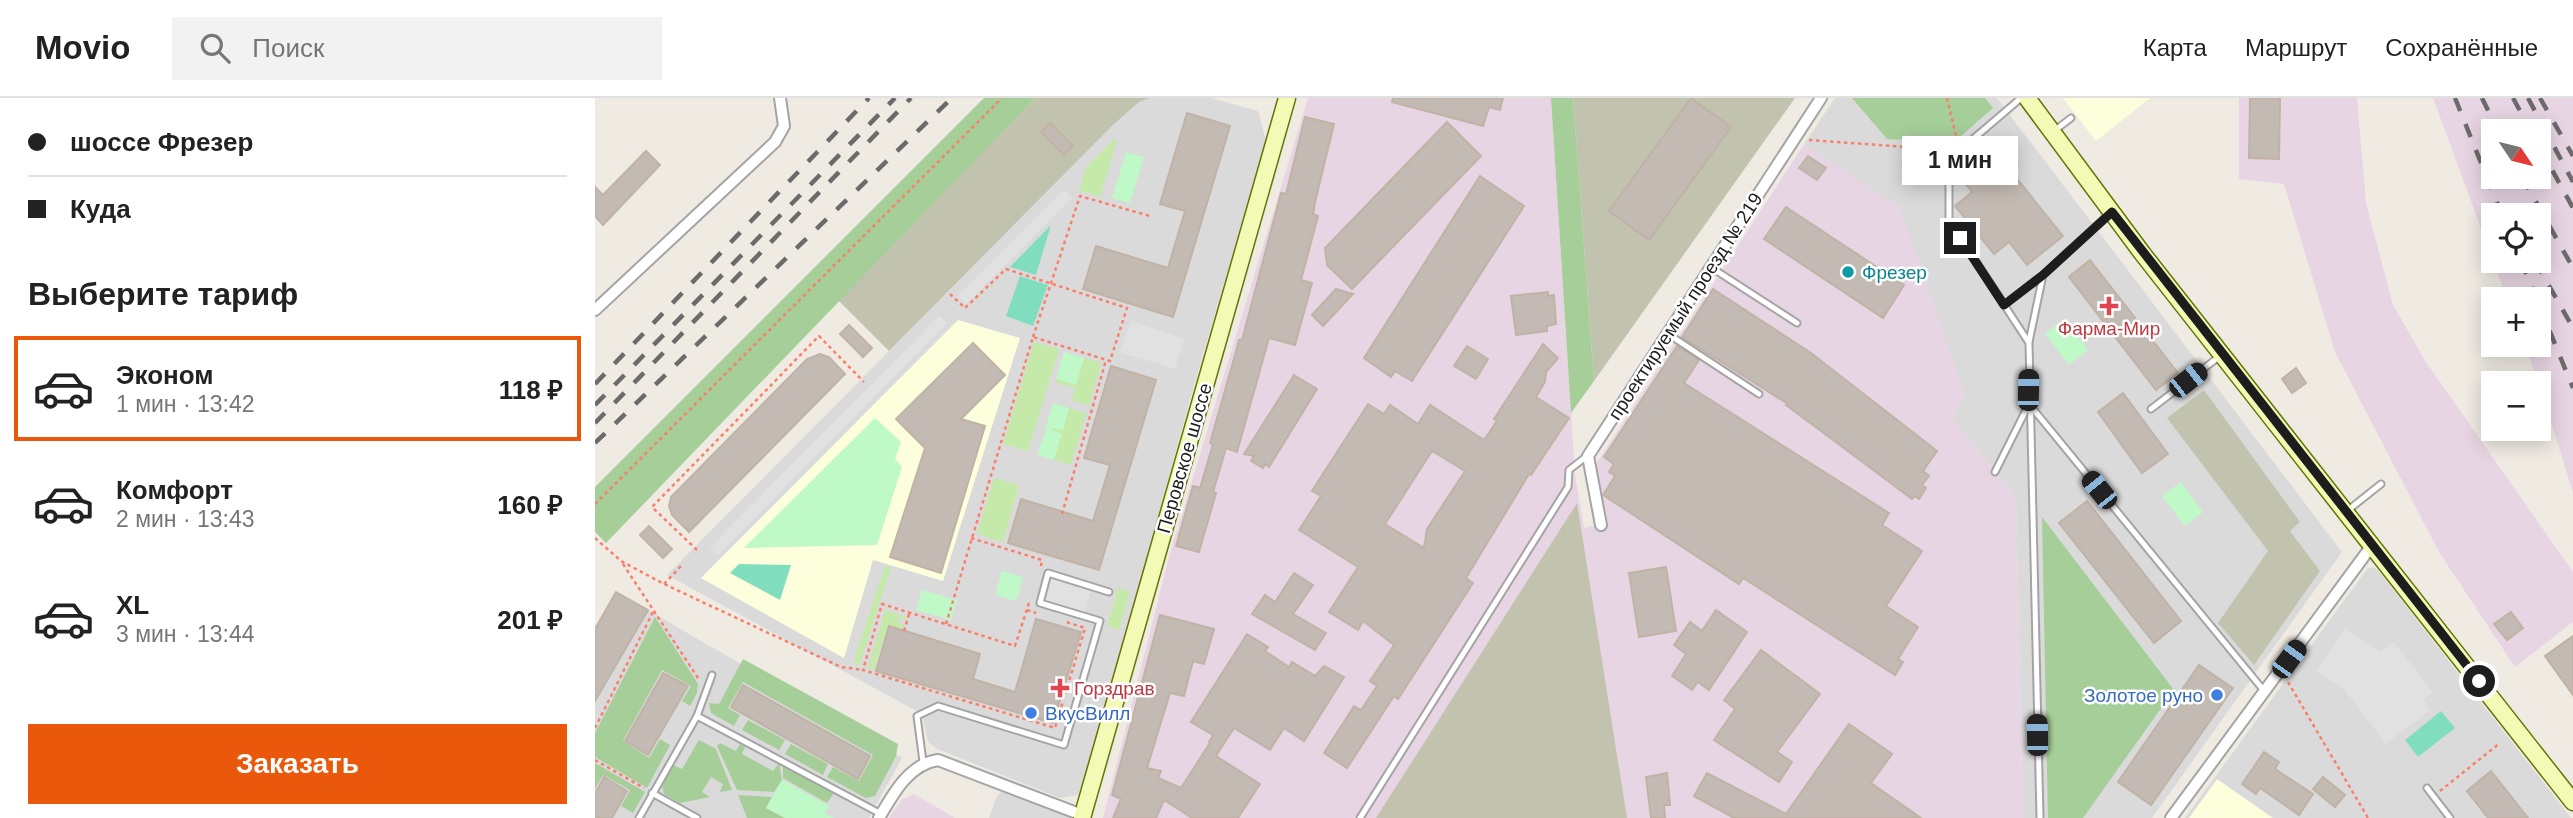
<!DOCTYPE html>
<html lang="ru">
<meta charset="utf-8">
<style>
body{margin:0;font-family:Arial,sans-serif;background:#f2f2f2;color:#222;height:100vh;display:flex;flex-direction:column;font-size:26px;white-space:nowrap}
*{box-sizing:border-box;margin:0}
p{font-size:23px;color:#767676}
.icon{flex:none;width:38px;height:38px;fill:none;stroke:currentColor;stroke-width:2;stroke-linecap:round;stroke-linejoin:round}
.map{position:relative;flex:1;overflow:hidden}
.side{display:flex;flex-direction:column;background:#fff;width:595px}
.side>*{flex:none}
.banner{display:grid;align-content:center;height:154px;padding:0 28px;background:#fff}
.needle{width:46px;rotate:125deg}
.controls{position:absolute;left:1886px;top:21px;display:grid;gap:14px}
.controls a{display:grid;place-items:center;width:70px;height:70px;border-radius:0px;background:#fff;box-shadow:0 4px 18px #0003;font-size:35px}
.end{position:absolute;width:32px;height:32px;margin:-16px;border:9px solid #1d1d1d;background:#fff;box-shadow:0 0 0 4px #fff}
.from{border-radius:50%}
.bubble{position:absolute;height:49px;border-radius:0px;background:#fff;box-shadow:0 4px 18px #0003;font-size:23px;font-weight:800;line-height:49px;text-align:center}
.car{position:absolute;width:21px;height:42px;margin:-21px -10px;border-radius:9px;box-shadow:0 0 5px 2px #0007;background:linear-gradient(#222 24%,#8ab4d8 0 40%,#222 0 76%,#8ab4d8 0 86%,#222 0)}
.banner b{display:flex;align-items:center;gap:24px;height:66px;font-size:26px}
.banner b+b{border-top:2px solid #e0e0e0}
.banner i{width:18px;height:18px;background:#222}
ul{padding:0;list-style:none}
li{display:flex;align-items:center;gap:21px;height:105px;margin:0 14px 10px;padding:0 14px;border:4px solid transparent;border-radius:0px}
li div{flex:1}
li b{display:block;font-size:26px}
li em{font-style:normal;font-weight:800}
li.on{border-color:#ea580c}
li>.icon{width:63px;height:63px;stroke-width:1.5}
h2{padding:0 28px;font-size:32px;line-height:84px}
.button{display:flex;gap:14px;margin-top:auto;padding:14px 28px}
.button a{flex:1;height:80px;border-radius:0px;background:#ea580c;color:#fff;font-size:28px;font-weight:800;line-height:80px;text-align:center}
header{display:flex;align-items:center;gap:42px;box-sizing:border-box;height:98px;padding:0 35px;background:#fff;border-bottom:2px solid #e0e0e0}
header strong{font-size:33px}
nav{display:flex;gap:38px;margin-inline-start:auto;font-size:24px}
.search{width:490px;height:63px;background:#f2f2f2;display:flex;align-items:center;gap:18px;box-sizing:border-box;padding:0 24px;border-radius:0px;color:#767676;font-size:26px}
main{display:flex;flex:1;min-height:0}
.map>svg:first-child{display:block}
.residential{fill:#dbdada}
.industrial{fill:#e8d5e3;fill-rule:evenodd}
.education{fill:#fdffdc}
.construction{fill:#c2c3af}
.grass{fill:#c5e9a8}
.forest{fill:#a5ce98}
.park{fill:#bff9c7}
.pitch{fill:#80debf}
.parking{fill:#e1e1e1}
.building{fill:#c3bab3;stroke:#c0b3a6;stroke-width:2;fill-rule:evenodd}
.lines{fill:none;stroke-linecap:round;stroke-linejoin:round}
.lane-casing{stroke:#a4a4a4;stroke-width:9}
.street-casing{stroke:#a4a4a4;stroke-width:14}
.secondary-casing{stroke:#637404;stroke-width:19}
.path{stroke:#fa7f69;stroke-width:2.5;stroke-dasharray:3.5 3.5;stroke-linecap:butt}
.lane{stroke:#fff;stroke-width:5}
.street{stroke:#fff;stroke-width:10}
.secondary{stroke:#f3fab6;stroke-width:16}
.rail{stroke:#6b6b6b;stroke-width:4.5;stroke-dasharray:14 14;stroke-linecap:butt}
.route{stroke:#1d1d1d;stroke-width:9}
.culture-dot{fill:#0f9aa8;stroke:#fff;stroke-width:2.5}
.health-dot{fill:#e0444e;stroke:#fff;stroke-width:2.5}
.shop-dot{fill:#3f7fe0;stroke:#fff;stroke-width:2.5}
.labels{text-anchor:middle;stroke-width:5;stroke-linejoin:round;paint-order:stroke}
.culture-label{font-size:19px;fill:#0d838f;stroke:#fff;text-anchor:start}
.street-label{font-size:19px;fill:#1d1d1d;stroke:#fff}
.health-label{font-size:19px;fill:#be3a42;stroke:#fff}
.shop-label{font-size:19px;fill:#366cbe;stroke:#fff;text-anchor:end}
</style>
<header>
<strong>Movio</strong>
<div class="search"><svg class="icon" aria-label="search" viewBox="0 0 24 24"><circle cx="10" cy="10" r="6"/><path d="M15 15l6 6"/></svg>Поиск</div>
<nav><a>Карта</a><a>Маршрут</a><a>Сохранённые</a></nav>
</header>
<main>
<section class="side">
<div class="banner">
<b><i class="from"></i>шоссе Фрезер</b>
<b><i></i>Куда</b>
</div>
<h2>Выберите тариф</h2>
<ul>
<li class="on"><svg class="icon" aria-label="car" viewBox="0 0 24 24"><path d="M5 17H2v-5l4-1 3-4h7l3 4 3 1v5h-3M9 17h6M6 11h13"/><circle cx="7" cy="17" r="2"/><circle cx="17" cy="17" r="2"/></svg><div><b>Эконом</b><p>1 мин · 13:42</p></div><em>118 ₽</em></li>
<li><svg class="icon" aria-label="car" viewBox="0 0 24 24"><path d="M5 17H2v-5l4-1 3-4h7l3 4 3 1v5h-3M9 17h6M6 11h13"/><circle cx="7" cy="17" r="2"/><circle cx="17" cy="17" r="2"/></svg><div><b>Комфорт</b><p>2 мин · 13:43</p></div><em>160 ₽</em></li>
<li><svg class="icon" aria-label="car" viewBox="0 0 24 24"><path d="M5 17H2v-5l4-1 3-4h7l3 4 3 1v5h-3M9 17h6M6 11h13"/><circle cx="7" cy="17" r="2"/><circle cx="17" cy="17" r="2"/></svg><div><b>XL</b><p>3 мин · 13:44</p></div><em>201 ₽</em></li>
</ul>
<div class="button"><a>Заказать</a></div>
</section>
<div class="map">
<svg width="1978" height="720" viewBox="0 0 1978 720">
<rect width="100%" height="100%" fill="#efebe3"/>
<!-- residential -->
<g class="residential">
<polygon points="555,0 616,0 663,13 671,42 598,291 489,687 483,697 465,700 342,651 333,644 327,616 72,477 517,28 544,4"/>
<polygon points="1240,0 1402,0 1747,454 1557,720 1428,720 1421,400 1357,320 1209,46"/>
<polygon points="1778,469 1783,472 1976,720 1590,720 1772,471"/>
<polygon points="53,512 307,660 274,720 0,720 0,604"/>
<polygon points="407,693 470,717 473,720 394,720 402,698"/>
</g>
<!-- industrial -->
<g class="industrial">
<polygon points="713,0 956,0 980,377 989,430 1013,425 1001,366 1209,46 1305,110 1370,298 1357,320 1421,400 1428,720 508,720 575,455"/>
<polygon points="1644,0 1762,0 1771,105 1798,207 1831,264 1978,474 1978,524 1920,569 1844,454 1740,254 1689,86 1644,81"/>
<path d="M 1838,0 L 1978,0 L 1978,395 L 1944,285 L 1929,247 L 1944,247 L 1944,201 L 1912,201 ZM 1899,33 L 1944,33 L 1944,79 L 1899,79 ZM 1899,117 L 1944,117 L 1944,163 L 1899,163 Z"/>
<polygon points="319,696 360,720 294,720 307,701"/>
</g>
<!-- education -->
<g class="education">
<polygon points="1468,0 1555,0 1501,43"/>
<polygon points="363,222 425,240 348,483 278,462 249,560 106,480"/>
<polygon points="1622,681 1678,720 1594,720"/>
</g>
<!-- construction -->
<g class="construction">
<polygon points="440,0 555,0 544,4 517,28 294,253 243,202"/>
<polygon points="978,0 1200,0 999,283"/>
<polygon points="1609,292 1705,424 1695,433 1725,473 1659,567 1623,525 1673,453 1572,320"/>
<polygon points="982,405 1032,720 781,720"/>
</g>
<!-- grass -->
<g class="grass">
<polygon points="519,41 522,42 505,99 484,92 491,69"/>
<polygon points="439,244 464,251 433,353 408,346"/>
<polygon points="489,260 506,265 494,308 477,302 480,290 460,284 461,281 481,287"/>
<polygon points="474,310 491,315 476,367 459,362 466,336 456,333 457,329 468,332"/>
<polygon points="399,380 424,387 408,444 382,436"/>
<polygon points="290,468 296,470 264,568 260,566 260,559"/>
<polygon points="523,490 535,494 524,532 512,528"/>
<polygon points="290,512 312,519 311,522 305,520 303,524 309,527 308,531 293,527 281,565 276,565 281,567 280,572 273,570"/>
</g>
<!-- forest -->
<g class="forest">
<polygon points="389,0 440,0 11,445 0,434 0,389"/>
<polygon points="956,0 978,0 999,283 976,315"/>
<polygon points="1257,0 1390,0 1398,10 1359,44 1292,41"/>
<polygon points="1447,419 1579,592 1488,720 1453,720"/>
<polygon points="60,519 103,586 102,595 95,608 87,603 96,588 67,572 28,643 54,660 65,641 75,647 52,690 0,659 0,635"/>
<polygon points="148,561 303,646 301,658 280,698 271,700 232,679 238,669 264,683 278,657 148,584 133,610 145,617 139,628 116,615 114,605 124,606"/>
<polygon points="153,622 190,642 184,652 147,632"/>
<polygon points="104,642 121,651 137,692 125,694 128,686 116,679 107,694 115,699 85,705 69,696 67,687 78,667 87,671"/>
<polygon points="125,645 141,653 145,646 150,649 147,656 178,673 184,665 187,682 179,694 142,692 122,648"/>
<polygon points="196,646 233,666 228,677 190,656"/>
<polygon points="0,665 50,694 38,715 26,708 35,692 8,677 0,691"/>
<polygon points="188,667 239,695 232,705 188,680"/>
<polygon points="143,697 177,699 171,710 190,720 152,720"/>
</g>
<!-- park -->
<g class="park">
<polygon points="531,54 549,59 535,105 517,100"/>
<polygon points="1469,221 1493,252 1474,267 1450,236"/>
<polygon points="469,254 489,260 481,287 461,281"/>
<polygon points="458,305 474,310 468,333 457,330 456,332 467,336 459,362 442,357 452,329 451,328"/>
<polygon points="280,320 306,344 300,361 307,369 282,447 149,450"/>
<polygon points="1586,384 1608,414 1590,428 1567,398"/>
<polygon points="407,473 428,479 421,503 400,497"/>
<polygon points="327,492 362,502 356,522 321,512"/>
<polygon points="187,682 234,708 230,715 239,720 190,720 171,710"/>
</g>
<!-- pitch -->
<g class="pitch">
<polygon points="456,127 441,177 415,169"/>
<polygon points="425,178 453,187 438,228 411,218"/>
<polygon points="144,466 196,467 185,502 135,475"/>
<polygon points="1846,613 1860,630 1823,659 1810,642"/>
</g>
<!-- parking -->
<g class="parking">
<polygon points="469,92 477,100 371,206 363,198"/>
<polygon points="344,218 352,225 123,457 115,449"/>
<polygon points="536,223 589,241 580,271 525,254"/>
<polygon points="453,475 497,489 489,518 445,505"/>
<polygon points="1750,530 1786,554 1799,544 1838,594 1828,602 1835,612 1791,646 1748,590 1721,573"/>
</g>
<!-- building -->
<g class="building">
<polygon points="798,0 908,0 905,12 894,9 888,28 797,4"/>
<polygon points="1096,0 1136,29 1054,142 1014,113"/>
<polygon points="1655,0 1685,0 1684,61 1654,60"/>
<polygon points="592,15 635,28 578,219 488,191 501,148 573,170 590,113 565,106"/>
<polygon points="710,19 739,26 720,104 718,116 723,118 706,182 717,185 700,247 674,240 642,354 631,350 618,394 621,395 604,454 581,448 598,388 605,390 618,346 615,345 640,257 644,242 647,242 686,95 691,96"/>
<polygon points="852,24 886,58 757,191 732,167 730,150"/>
<polygon points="455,25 478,48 469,57 446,34"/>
<polygon points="51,53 65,67 8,127 0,118 0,89 8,97"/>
<polygon points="1402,56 1468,138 1432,167 1414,144 1399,156 1360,108 1377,94 1361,74 1382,57 1390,66"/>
<polygon points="1213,58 1231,70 1222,82 1204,70"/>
<polygon points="885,78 929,108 817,283 800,273 796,279 769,260"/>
<polygon points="1191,109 1309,187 1288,220 1169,141"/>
<polygon points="1495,162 1583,275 1561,292 1474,179"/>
<polygon points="741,191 758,196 728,228 717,217"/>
<polygon points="1118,191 1216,255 1342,353 1328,373 1334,378 1327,387 1331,390 1324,401 1320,398 1317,401 1191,307 1193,306 1087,239"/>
<polygon points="953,194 953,198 959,197 961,226 952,228 952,233 921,237 916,198"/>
<polygon points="254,227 277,250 268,259 245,236"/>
<polygon points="378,245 410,277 366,321 390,328 346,475 295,459 330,350 301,321"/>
<path d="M 948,246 L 963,260 L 951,274 L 950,284 L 941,299 L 974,320 L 936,377 L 934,376 L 871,480 L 878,485 L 803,601 L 799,598 L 752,670 L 729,655 L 759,608 L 766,612 L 782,588 L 775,583 L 799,547 L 768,523 L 763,532 L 734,514 L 763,469 L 704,432 L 726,398 L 717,393 L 773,306 L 789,316 L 795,307 L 823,326 L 835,307 L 889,342 L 902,323 L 899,321 ZM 837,353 L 870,373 L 832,431 L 829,450 L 790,426 Z"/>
<polygon points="872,248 893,261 881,281 859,268"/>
<polygon points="1082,248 1104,262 1089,285 1294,415 1287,427 1327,453 1291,508 1323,529 1303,561 1308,564 1300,577 1148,480 1144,486 1008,397 1020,378 1014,374 1019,366 1009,359"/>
<polygon points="225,256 234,259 250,276 94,434 77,417 74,408 76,399 212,261"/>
<polygon points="516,268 561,282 504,472 413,445 426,401 498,423 515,367 489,360"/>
<polygon points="1701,270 1711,285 1697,295 1687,281"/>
<polygon points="699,277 722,291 674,369 670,366 668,370 656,363 659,358 649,356"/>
<polygon points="1528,295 1573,356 1547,375 1503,314"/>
<polygon points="1492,403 1586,523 1559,545 1464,425"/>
<polygon points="54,428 77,451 68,460 45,437"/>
<polygon points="1071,469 1081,533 1044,539 1034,475"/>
<polygon points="699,475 718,487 698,516 731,535 720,552 657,516 670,497 680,504"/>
<polygon points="21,494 53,512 0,603 0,531"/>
<polygon points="1121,512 1152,534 1114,592 1103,584 1097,592 1077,578 1091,556 1079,547 1095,524 1107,533"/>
<polygon points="1916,514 1928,530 1912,542 1899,526"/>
<polygon points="565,517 619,531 609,566 598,563 589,598 575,595 552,670 566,673 563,680 586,690 615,645 614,644 618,637 596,624 652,536 673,549 670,553 694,569 697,564 720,578 729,568 749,579 709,643 689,630 675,652 639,630 621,658 665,686 643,720 597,720 569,702 561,720 518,720 526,701 517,697"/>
<polygon points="441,521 486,534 458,625 281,573 294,528 385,556 378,581 420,594"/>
<polygon points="1978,538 1978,597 1950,558"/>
<polygon points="1166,552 1225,596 1182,654 1197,664 1184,684 1119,642 1140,611 1129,602"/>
<polygon points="1604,567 1638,590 1556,707 1523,684"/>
<polygon points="68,575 93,588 53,657 30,643"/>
<polygon points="148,587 275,658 263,681 136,609"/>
<polygon points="1254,626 1297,656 1276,685 1326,720 1139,720 1099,698 1112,675 1191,716"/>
<polygon points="1669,654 1684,664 1680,671 1718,696 1704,717 1665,690 1661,696 1647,686"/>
<polygon points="1896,673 1933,720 1893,720 1872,693"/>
<polygon points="1072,675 1075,707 1069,707 1070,720 1056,720 1051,679"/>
<polygon points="9,679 32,693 17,720 0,720 0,696"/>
<polygon points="1728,679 1750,697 1740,709 1718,691"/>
</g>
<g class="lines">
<!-- lane casing -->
<g class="lane-casing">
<g id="lane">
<polyline points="1426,0 1364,53 1354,75 1354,122 1434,245 1445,720"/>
<polyline points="1459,33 1476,20"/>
<polyline points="1117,170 1202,225"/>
<polyline points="1409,207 1448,177"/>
<polyline points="1073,236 1164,296"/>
<polyline points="1434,244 1448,177 1514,116"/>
<polyline points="1556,311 1625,258"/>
<polyline points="1400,374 1434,306 1670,594"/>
<polyline points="1752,413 1786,386"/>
<polyline points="102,618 286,716"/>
<polyline points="328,664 322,618 343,608 469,647 505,523 445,505 453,475 514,494"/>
<polyline points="1832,690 1855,720"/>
<polyline points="57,695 102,720"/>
<polyline points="44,720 102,618 117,577"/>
<polyline points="765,720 973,389 974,372 992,358"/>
</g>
</g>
<!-- street casing -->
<g class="street-casing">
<g id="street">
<polyline points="0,212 180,44 189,28 185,0"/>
<polyline points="1006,427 993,358 1226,0"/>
<path d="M 284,720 C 298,696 314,666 343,662 L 487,717"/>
<polyline points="1576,720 1778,446"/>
</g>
</g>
<!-- secondary casing -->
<g class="secondary-casing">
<g id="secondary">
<polyline points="1432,0 1547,155 1978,704"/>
<polyline points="487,720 692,0"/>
</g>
</g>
<!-- path -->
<g class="path">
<polyline points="1352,0 1362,42"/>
<polyline points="1214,42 1354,52"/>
<polyline points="438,239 485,98 555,118"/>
<polyline points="0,406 407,0"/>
<polyline points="467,416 511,262"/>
<polyline points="0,440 26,463 69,486 246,569 268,572"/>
<polyline points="376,440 447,462 446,468"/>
<polyline points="102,452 57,409 224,238 269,284"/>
<polyline points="28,466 105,583"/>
<polyline points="69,486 87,467"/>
<polyline points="434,505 420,548 287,506 268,572 460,630 490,530 471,524"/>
<polyline points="432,512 441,515"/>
<polyline points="351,526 438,239 515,263 532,210 411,171 370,210 355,196"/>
<polyline points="309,533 314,516"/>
<polyline points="1693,584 1773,720"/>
<polyline points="0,630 59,512"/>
<polyline points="0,662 49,690"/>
<polyline points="1845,693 1905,645"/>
</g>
<!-- lane -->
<use href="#lane" class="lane"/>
<!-- street -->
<use href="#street" class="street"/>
<!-- secondary -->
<use href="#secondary" class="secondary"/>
<!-- rail -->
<g class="rail">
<polyline points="1860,0 1907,117"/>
<polyline points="1887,0 1903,33"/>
<polyline points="1918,0 1936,33"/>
<polyline points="1933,0 1978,84"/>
<polyline points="1945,0 1978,58"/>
<polyline points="1944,48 1978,110"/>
<polyline points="1927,79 1978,170"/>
<polyline points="1926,163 1942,201"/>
<polyline points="1940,163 1978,230"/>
<polyline points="1944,207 1978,290"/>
<polyline points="0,286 274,0"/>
<polyline points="0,307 300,0"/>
<polyline points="0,325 316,0"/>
<polyline points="0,345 357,0"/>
</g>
</g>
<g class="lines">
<!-- route -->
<polyline class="route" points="1365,140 1409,207 1448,177 1517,114 1884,583"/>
</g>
<!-- markers -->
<circle class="culture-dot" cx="1253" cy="174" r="7"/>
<g class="health-dot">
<path d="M1510.5 197.5h7v7h7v7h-7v7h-7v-7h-7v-7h7z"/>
<path d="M461.5 579.5h7v7h7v7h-7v7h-7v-7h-7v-7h7z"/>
</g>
<g class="shop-dot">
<circle cx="1622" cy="597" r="7"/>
<circle cx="436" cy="615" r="7"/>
</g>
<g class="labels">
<!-- culture labels -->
<g class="culture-label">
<text x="1267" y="181">Фрезер</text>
</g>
<!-- street labels -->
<g class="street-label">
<text transform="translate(1090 208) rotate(-57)" y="7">проектируемый проезд № 219</text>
<text transform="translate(589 360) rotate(-74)" y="7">Перовское шоссе</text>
</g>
<!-- health labels -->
<g class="health-label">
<text x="1514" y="237">Фарма-Мир</text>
<text x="479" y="597" text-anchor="start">Горздрав</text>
</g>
<!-- shop labels -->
<g class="shop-label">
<text x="1608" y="604">Золотое руно</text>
<text x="450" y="622" text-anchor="start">ВкусВилл</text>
</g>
</g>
</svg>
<div class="controls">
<a><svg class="needle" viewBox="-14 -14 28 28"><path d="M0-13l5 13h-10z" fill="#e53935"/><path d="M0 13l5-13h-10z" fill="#767676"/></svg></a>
<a><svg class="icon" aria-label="locate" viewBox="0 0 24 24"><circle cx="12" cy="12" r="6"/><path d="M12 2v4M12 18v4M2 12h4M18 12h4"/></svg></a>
<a>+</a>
<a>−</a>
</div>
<i class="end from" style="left:1884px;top:583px"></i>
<i class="end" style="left:1365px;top:140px"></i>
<div class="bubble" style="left:1307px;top:38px;width:116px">1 мин</div>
<i class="car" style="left:1593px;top:282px;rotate:52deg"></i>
<i class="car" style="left:1433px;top:292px;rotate:1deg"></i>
<i class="car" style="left:1504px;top:392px;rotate:321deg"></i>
<i class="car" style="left:1694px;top:561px;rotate:36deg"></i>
<i class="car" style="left:1442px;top:637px;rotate:359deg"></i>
</div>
</main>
